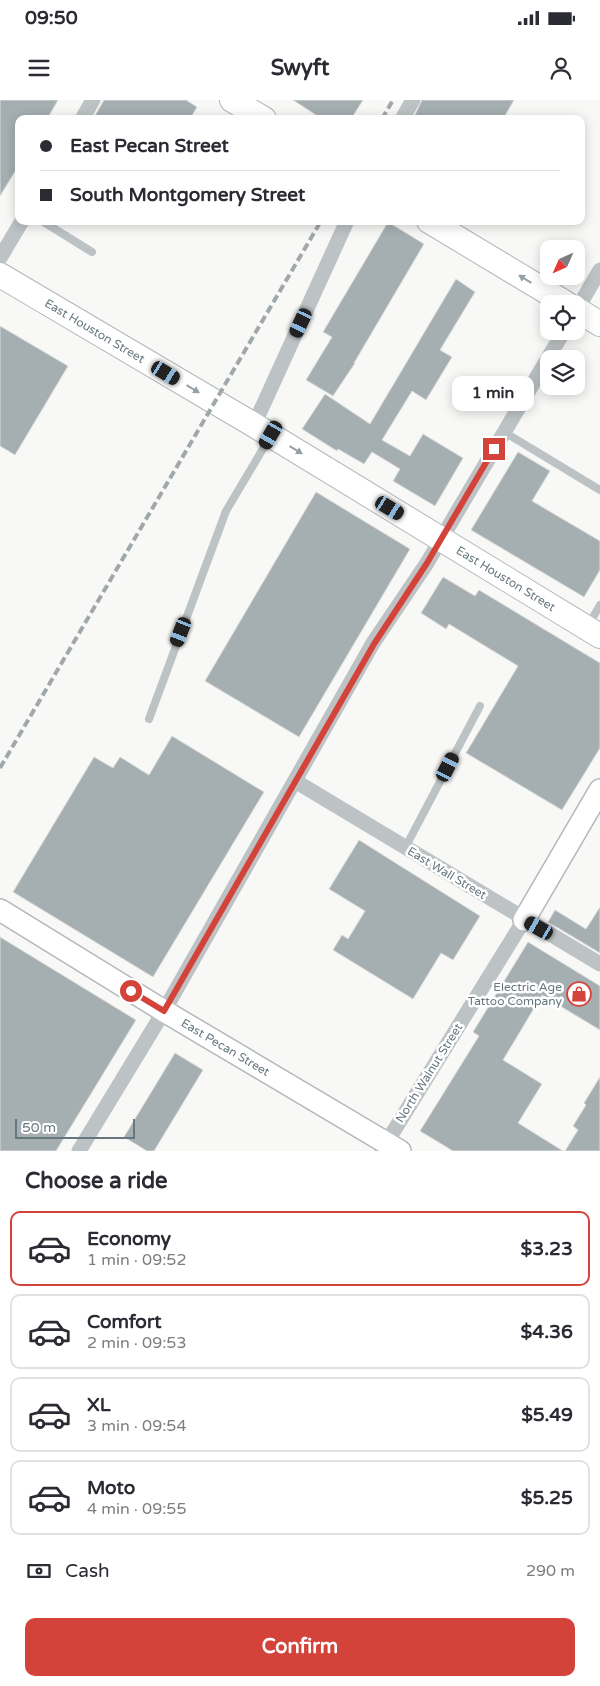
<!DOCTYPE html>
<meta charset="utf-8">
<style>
body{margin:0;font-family:"Varela Round",sans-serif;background:#f7f7f7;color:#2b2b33;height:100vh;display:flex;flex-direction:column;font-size:19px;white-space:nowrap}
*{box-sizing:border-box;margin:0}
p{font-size:16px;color:#7c7c81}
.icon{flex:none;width:28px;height:28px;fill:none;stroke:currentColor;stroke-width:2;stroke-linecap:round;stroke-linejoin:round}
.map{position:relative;height:1051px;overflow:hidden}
.side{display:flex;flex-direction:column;background:#fff;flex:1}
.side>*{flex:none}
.banner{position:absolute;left:15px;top:15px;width:570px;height:110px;border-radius:10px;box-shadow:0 2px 12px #0003;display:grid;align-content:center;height:110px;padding:0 25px;background:#fff}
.needle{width:32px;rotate:225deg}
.tools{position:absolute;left:540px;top:140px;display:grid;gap:10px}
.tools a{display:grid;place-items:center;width:45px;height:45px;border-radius:10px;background:#fff;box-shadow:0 2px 12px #0003;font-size:25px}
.scale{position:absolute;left:15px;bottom:12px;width:120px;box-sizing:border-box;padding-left:5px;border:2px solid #66787e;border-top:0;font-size:14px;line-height:18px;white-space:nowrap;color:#66787e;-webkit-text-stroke:4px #fff;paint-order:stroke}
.end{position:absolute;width:22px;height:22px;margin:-11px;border:6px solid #d4433a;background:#fff;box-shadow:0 0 0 2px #fff}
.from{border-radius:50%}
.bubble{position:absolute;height:35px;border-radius:10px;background:#fff;box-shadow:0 2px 12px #0003;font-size:16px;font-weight:700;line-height:35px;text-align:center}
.car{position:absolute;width:15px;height:30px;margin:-15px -8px;border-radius:6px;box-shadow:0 0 4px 1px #0007;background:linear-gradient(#222 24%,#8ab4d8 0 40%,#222 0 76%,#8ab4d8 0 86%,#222 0)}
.banner b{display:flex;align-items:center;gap:18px;height:48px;font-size:19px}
.banner b+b{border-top:1px solid #e1e1e2}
.banner i{width:12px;height:12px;background:#2b2b33}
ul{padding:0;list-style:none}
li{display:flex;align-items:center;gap:15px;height:75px;margin:0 10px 8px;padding:0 15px;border:2px solid #e1e1e2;border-radius:10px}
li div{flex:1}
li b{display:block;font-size:19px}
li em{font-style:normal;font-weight:700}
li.selected{border-color:#d4433a}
li>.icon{width:45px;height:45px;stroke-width:1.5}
h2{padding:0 25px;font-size:22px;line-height:60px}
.pay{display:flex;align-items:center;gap:12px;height:55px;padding:0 25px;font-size:19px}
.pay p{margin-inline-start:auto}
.action{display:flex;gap:10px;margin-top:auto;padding:10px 25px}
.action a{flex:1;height:58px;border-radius:10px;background:#d4433a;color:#fff;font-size:20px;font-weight:700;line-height:58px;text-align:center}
.status{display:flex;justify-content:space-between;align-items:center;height:35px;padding:0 25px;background:#fff;direction:ltr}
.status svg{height:14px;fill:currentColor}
header{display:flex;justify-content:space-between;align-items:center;height:65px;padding:0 25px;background:#fff;font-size:22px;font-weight:700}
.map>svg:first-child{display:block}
.building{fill:#a5afb2;stroke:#dadad8}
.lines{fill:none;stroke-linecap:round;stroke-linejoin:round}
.secondary-casing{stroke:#b2b9bc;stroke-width:24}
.primary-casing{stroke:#b1b7ba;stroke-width:26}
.lane{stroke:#bdc3c5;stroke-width:8}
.street{stroke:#bdc3c5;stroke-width:15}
.secondary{stroke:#fff;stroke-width:21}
.primary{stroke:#fff;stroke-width:24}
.rail{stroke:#a0a8ab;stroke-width:4;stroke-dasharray:8 4;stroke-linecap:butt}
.oneway{fill:#94a0a5}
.route{stroke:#d4433a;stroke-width:6}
.labels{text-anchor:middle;stroke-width:5;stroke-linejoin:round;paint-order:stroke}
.street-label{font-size:12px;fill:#66787e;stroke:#fff}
.poi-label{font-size:12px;fill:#66787e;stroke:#fff;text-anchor:end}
</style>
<div class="status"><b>09:50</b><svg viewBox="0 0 49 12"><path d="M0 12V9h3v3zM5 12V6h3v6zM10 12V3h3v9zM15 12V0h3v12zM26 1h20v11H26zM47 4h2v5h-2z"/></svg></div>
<header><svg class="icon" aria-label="menu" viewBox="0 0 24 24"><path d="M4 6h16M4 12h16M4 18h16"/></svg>Swyft<svg class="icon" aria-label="person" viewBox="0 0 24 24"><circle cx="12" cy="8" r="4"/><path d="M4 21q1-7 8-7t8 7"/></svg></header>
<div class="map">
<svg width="600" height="1051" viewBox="0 0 600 1051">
<rect width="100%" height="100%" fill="#f8f8f6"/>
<!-- building -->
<g class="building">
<polygon points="0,0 58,0 47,19 19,19 19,65 0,96"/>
<polygon points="104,0 186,0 197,7 190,19 93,19"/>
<polygon points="293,0 363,0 351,19 322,19"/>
<polygon points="422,0 514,0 503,19 413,19"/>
<polygon points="388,122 424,144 354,263 355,263 333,296 306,280 332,237 323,232"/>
<polygon points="456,179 475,192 440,250 452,257 426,300 412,291 382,340 410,356 423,334 463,358 435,406 393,381 400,369 372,352 364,364 338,349 337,351 302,329 325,294 370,324"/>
<polygon points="0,226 68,266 15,355 0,346"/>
<polygon points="518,352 550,371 532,401 600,441 600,470 584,497 471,430"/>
<polygon points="316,392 410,449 299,637 205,581"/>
<polygon points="443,477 475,496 479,490 600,563 600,648 562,710 466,653 518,566 449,524 446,529 421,513"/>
<polygon points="172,636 264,692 153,877 13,792 94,657 113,668 120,657 149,675"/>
<polygon points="359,740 480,816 453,860 441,853 413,899 333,850 342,835 348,839 365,811 329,789"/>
<polygon points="600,807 600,853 548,822 555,810 586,829"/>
<polygon points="0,837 136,920 56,1051 0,1051"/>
<polygon points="528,842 600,886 600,930 542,895 503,960 542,984 518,1023 563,1051 453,1051 420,1031 479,936 473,932"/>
<polygon points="175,953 203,970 154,1051 147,1051 124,1037"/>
<polygon points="600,977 600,1051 565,1051 578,1030 573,1026 586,1005 584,1003"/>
</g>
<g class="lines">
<!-- secondary casing -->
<g class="secondary-casing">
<g id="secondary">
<path id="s1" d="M 0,810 L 164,911 L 400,1051"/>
<polyline points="524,820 600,690"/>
</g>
</g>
<!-- primary casing -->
<g class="primary-casing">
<g id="primary">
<polyline points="232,0 264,19"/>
<polyline points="429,121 567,204"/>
<path id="s2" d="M 0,175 L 254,325 L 600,536"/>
<polyline points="576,209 600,224"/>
</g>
</g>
<!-- lane -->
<g class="lane">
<polyline points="42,121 92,152"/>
<polyline points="504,332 600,390"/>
<polyline points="588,526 600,505"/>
<polyline points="149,619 226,411 270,337"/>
<polyline points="405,748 480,606"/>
</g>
<!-- street -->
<g class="street">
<polyline points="82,19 93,0"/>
<polyline points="402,19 413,0"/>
<polyline points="0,158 22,121"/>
<polyline points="576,211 600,170"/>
<polyline points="254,325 347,121"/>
<polyline points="295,681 600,864"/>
<polyline points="382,1050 524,820"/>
<polyline points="79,1051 164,911 373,543 427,463 564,231"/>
</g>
<!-- secondary -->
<use href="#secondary" class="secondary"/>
<!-- primary -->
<use href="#primary" class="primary"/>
<!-- rail -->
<g class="rail">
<polyline points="382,19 393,0"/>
<polyline points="0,668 321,121"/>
</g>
</g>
<!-- one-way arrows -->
<defs><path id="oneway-solid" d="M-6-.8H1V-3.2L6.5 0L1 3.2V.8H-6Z" transform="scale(1.25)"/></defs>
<g class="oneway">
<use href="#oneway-solid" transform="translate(525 179) rotate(-149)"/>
<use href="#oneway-solid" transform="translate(193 289) rotate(31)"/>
<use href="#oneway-solid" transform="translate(296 350) rotate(31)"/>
</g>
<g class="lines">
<!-- route -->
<polyline class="route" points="131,891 164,911 374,544 427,463 494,349"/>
</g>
<!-- icons -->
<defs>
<g id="shop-ring" transform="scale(1.25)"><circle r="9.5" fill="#fff" stroke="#d4433a" stroke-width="1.5"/><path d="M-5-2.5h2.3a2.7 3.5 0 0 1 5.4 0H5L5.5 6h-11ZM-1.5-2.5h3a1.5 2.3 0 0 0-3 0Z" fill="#d4433a"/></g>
</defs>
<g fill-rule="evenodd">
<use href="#shop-ring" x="579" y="894"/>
</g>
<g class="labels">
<!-- street labels -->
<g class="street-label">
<text dy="4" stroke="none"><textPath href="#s2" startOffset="110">East Houston Street</textPath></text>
<text dy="4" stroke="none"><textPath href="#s2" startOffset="590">East Houston Street</textPath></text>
<text transform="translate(447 773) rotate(31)" y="4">East Wall Street</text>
<text dy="4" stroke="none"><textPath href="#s1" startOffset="264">East Pecan Street</textPath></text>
<text transform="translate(429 973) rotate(-58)" y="4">North Walnut Street</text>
</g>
<!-- poi labels -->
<g class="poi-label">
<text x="562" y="891">Electric Age<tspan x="562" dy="14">Tattoo Company</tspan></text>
</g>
</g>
</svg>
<div class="tools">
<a><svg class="needle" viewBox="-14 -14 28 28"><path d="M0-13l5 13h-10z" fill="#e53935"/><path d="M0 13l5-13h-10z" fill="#7c7c81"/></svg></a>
<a><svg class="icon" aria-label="locate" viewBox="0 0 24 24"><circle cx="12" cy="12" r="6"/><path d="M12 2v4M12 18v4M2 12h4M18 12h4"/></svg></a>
<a><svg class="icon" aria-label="layers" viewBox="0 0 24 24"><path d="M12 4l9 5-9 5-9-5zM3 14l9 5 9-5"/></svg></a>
</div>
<div class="scale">50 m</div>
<i class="end from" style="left:131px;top:891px"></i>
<i class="end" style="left:494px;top:349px"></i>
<div class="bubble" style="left:452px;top:276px;width:82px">1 min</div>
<i class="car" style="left:301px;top:223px;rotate:205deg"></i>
<i class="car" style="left:166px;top:273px;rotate:121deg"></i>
<i class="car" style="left:271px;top:335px;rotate:210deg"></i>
<i class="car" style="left:390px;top:408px;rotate:121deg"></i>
<i class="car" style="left:181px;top:532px;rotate:201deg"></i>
<i class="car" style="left:448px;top:667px;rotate:27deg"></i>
<i class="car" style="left:539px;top:828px;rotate:300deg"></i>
<div class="banner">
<b><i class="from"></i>East Pecan Street</b>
<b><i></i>South Montgomery Street</b>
</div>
</div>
<section class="side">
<h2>Choose a ride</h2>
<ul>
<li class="selected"><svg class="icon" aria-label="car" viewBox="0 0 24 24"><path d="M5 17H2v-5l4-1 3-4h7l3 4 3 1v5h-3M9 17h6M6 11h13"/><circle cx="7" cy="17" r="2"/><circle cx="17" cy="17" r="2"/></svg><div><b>Economy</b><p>1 min · 09:52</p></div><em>$3.23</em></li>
<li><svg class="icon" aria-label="car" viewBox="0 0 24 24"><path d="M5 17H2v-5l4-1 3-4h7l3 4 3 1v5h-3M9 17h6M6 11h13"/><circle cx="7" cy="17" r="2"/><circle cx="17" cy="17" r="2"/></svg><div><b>Comfort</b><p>2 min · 09:53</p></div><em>$4.36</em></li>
<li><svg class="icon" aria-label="car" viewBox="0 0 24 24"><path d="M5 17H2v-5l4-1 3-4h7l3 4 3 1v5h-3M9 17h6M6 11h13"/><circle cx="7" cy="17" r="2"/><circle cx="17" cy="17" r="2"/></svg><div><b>XL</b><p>3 min · 09:54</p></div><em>$5.49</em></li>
<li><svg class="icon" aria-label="car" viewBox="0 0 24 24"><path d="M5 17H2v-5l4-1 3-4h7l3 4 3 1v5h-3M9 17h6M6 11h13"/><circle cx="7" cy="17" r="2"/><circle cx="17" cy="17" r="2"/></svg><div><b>Moto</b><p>4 min · 09:55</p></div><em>$5.25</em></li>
</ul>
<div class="pay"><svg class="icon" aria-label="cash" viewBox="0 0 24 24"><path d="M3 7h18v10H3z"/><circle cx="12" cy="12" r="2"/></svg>Cash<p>290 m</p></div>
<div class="action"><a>Confirm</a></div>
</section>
